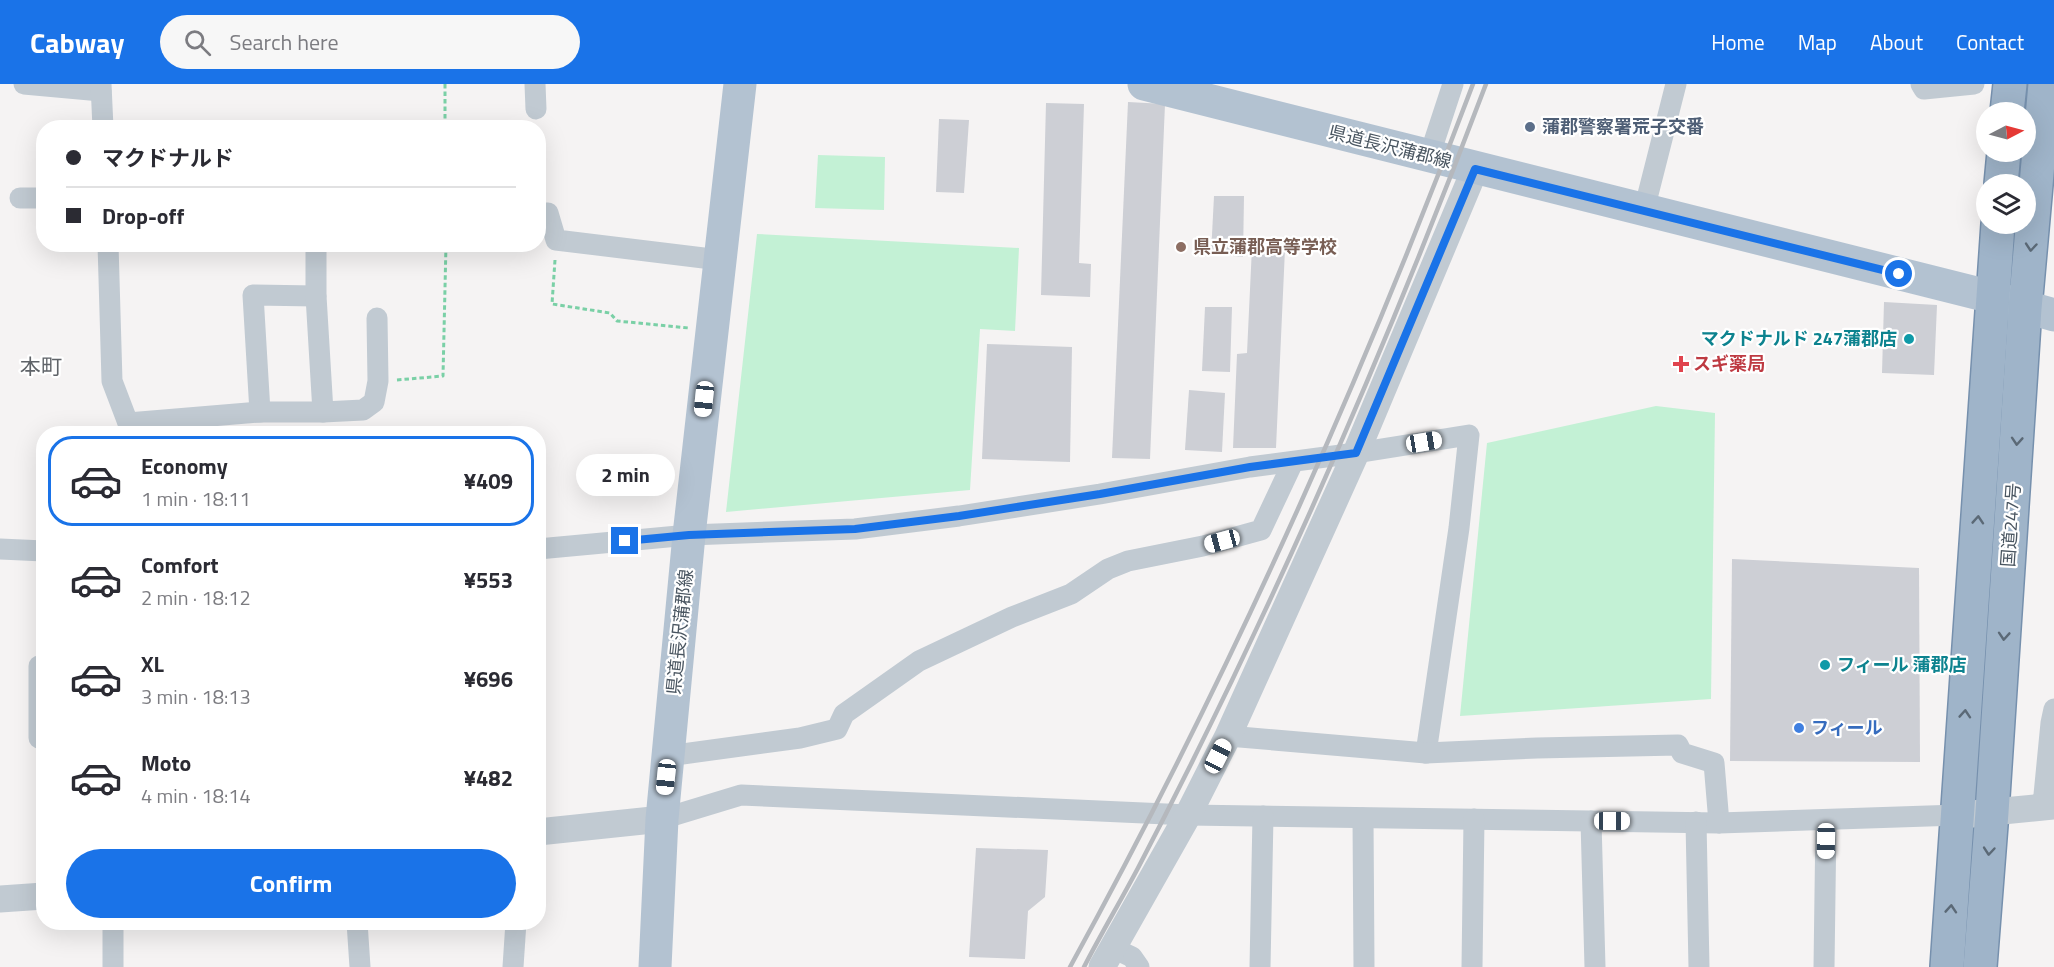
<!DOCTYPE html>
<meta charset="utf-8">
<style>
body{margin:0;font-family:"Titillium Web","Noto Sans JP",sans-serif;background:#f7f7f7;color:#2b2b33;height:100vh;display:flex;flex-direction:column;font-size:22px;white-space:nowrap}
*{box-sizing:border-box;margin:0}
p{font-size:20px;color:#7c7c81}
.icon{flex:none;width:33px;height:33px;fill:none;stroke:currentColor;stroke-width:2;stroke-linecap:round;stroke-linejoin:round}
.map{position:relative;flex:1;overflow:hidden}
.details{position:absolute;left:36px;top:342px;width:510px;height:504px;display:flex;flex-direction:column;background:#fff;border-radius:24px;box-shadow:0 6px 24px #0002}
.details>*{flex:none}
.hud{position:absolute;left:36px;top:36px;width:510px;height:132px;border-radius:24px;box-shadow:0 6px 24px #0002;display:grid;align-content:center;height:132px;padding:0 30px;background:#fff}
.needle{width:39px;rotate:84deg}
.buttons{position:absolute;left:1976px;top:18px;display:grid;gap:12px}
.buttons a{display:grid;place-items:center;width:60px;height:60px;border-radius:50%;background:#fff;box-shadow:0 6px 24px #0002;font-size:30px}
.end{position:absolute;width:27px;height:27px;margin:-14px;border:8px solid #1a73e8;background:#fff;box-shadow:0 0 0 3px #fff}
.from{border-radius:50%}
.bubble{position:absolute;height:42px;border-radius:21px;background:#fff;box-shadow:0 6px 24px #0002;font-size:20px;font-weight:700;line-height:42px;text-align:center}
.car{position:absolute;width:18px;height:36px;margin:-18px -9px;border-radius:8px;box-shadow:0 0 4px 2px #0007;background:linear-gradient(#fff 24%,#345 0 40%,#fff 0 76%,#345 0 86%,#fff 0)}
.hud b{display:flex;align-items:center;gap:21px;height:57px;font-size:22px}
.hud b+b{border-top:2px solid #e1e1e2}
.hud i{width:15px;height:15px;background:#2b2b33}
ul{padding:10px 0 0;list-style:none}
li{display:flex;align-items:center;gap:18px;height:90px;margin:0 12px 9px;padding:0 18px;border:3px solid transparent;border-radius:24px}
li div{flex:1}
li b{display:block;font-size:22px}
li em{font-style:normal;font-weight:700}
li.selected{border-color:#1a73e8}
li>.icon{width:54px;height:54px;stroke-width:1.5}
.primary-button{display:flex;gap:12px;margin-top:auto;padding:12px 30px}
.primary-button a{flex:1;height:69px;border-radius:36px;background:#1a73e8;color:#fff;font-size:24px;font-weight:700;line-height:69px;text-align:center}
header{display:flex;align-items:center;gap:36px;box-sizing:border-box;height:84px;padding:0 30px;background:#1a73e8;color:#fff}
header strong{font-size:28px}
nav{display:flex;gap:33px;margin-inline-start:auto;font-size:21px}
.search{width:420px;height:54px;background:#f7f7f7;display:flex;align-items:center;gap:15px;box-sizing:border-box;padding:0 21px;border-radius:33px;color:#7c7c81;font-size:22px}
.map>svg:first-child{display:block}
.green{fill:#c3f1d5}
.building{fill:#cdcfd5}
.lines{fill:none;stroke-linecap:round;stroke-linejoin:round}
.trunk-casing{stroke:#7690ad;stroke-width:36}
.path{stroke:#7ad0a6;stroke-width:3;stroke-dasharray:4.5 3;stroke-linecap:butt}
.minor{stroke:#c1cad2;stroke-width:21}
.tertiary{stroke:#c1cad2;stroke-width:27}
.primary{stroke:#b3c2d1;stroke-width:33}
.trunk{stroke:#9fb4c9;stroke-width:33}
.rail{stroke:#b5b8bd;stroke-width:4.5}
.oneway{stroke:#5b6976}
.route{stroke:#1a73e8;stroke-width:8}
.service-dot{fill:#5c6f8a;stroke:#fff;stroke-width:2}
.education-dot{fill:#8d6e63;stroke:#fff;stroke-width:2}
.culture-dot{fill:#0f9aa8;stroke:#fff;stroke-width:2}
.health-dot{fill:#e0444e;stroke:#fff;stroke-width:2}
.shop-dot{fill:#3f7fe0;stroke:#fff;stroke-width:2}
.labels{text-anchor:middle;stroke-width:4.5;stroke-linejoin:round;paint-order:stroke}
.service-label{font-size:18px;font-weight:bold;fill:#4e5e75;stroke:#fff;text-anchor:start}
.street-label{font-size:18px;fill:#4a5661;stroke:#fff}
.education-label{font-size:18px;font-weight:bold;fill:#785e54;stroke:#fff;text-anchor:start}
.culture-label{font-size:18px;font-weight:bold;fill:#0d838f;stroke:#fff;text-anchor:end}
.health-label{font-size:18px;font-weight:bold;fill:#be3a42;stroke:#fff;text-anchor:start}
.shop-label{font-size:18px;font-weight:bold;fill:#366cbe;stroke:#fff;text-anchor:start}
.quarter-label{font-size:21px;fill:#5f6368;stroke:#fff}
</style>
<header>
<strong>Cabway</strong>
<div class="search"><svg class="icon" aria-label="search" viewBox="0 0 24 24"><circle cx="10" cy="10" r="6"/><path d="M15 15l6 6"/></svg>Search here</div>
<nav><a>Home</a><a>Map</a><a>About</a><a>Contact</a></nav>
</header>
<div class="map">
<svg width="2054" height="883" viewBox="0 0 2054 883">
<rect width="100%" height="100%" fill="#f5f3f3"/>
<!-- green -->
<g class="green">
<polygon points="818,71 885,73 884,126 815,124"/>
<polygon points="757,150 1019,164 1015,247 980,245 970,406 726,428"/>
<polygon points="1656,322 1715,329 1711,615 1460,632 1487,359"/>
</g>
<!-- building -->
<g class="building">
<polygon points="1128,18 1165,20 1150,375 1112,374"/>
<polygon points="1046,19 1084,20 1079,179 1091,180 1090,213 1041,211"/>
<polygon points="939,35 969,36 964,109 936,108"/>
<polygon points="1214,112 1244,112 1243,173 1211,170"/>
<polygon points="1252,163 1285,165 1276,364 1233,364 1237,270 1247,269"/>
<polygon points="1884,218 1937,221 1934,291 1882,289"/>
<polygon points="1205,223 1232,223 1230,288 1202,287"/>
<polygon points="987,260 1072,263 1070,378 982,375"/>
<polygon points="1189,306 1225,309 1222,368 1185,366"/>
<polygon points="1732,475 1919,484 1920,678 1730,677"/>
<polygon points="976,764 1048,766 1045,813 1028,827 1025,875 969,873"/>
</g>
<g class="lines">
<!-- trunk casing -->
<g class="trunk-casing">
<g id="trunk">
<polyline points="2007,28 2010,0"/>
<polyline points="2001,100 2004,68"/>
<polyline points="1947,883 1998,140"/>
<polyline points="1980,883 1992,728 2025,224 2045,0"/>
</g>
</g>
<!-- path -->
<g class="path">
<polyline points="445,0 445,44"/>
<polyline points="555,176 552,220 610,229 617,237 689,244"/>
<polyline points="397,296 443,292 446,160"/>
</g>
<!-- minor -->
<g class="minor">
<polyline points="24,0 101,7"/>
<polyline points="101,0 103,44"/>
<polyline points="535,0 536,25"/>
<polyline points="1921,0 1924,5 1974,0"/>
<polyline points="1429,73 1453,0"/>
<polyline points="20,114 44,114"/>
<polyline points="1644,126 1676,0"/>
<polyline points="538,129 548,129 556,156 720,176"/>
<polyline points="108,160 112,297 128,339 129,350"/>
<polyline points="260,328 253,211 316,212"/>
<polyline points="323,328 363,326 374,318 378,297 377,234"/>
<polyline points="128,339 260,328 323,328 316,212 316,160"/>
<polyline points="0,465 44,467"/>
<polyline points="538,465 689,451 855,445 959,432 1100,410 1250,383 1356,369 1469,351 1459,444 1426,669"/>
<polyline points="1228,652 1426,669 1537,664 1678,661 1682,669 1714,679 1719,739"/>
<polyline points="39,654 39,582 44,583"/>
<polyline points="668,672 800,654 837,645 844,630 919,577 1012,533 1071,510 1108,485 1128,477 1203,462 1261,446 1293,378"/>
<polyline points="2043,721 2051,639 2054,625"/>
<polyline points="1363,734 1364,883"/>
<polyline points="662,735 741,711 1188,731 1719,739 1958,731"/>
<polyline points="1591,737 1595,883"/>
<polyline points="1696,738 1699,883"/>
<polyline points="357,838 360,883"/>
<polyline points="1113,864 1132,873 1139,883"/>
<polyline points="113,883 113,838"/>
<polyline points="513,883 516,838"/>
<polyline points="1260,883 1263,732"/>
<polyline points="1472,883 1474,735"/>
<polyline points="1824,883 1826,736"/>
</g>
<!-- tertiary -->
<g class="tertiary">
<polyline points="1972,730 2054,722"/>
<polyline points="538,748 662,735"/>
<polyline points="0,815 44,812"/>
<polyline points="1102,883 1188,731 1228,652 1356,369 1475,85"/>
</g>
<!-- primary -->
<g class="primary">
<polyline points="1144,0 1992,213 2054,231"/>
<polyline points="655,883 662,735 689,451 740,0"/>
</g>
<!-- trunk -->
<use href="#trunk" class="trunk"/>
<!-- rail -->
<g class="rail">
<path d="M 1070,883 C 1226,599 1359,303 1473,0"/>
<path d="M 1084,883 C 1101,850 1120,818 1138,784 C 1270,531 1385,268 1486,0"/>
</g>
</g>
<!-- one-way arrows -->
<defs><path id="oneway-chevron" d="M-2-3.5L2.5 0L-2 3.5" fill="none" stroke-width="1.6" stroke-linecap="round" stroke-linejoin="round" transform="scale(1.5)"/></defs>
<g class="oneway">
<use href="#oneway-chevron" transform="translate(2031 163) rotate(95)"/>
<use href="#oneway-chevron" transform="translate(2017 357) rotate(94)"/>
<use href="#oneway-chevron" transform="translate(1978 436) rotate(-86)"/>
<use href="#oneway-chevron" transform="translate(2004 552) rotate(94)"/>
<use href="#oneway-chevron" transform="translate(1965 630) rotate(-86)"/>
<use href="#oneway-chevron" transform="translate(1989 767) rotate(95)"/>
<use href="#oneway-chevron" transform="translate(1951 825) rotate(-86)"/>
</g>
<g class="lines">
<!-- route -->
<polyline class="route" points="625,457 689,451 855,445 959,432 1100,410 1250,383 1356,369 1475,85 1899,190"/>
</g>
<!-- markers -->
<circle class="service-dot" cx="1530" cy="43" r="6"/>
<circle class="education-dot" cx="1181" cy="163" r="6"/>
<g class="culture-dot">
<circle cx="1909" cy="255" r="6"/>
<circle cx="1825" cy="581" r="6"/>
</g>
<path class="health-dot" d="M1678 271h6v6h6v6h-6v6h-6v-6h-6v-6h6z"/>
<circle class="shop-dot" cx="1799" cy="644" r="6"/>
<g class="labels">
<!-- service labels -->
<g class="service-label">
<text x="1542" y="49">蒲郡警察署荒子交番</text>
</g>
<!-- street labels -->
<g class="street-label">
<text transform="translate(1390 63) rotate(14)" y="6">県道長沢蒲郡線</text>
<text transform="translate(2011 441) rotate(-86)" y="6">国道247号</text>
<text transform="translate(680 548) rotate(-84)" y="6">県道長沢蒲郡線</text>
</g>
<!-- education labels -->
<g class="education-label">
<text x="1193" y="169">県立蒲郡高等学校</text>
</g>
<!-- culture labels -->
<g class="culture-label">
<text x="1897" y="261">マクドナルド 247蒲郡店</text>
<text x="1837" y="587" text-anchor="start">フィール 蒲郡店</text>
</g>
<!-- health labels -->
<g class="health-label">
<text x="1693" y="286">スギ薬局</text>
</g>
<!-- shop labels -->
<g class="shop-label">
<text x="1811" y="650">フィール</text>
</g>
<!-- quarter labels -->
<g class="quarter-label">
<text x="41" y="290">本町</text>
</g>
</g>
</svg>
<div class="buttons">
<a><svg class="needle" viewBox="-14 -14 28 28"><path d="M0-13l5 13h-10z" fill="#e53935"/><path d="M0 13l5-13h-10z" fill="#7c7c81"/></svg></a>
<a><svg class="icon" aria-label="layers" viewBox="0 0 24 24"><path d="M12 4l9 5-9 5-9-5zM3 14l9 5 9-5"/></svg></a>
</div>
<i class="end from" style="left:1899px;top:190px"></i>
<i class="end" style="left:625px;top:457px"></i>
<div class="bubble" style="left:576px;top:370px;width:99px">2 min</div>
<i class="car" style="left:704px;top:315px;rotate:186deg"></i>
<i class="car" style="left:1424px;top:358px;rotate:81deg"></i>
<i class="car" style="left:1222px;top:457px;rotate:255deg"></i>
<i class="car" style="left:1218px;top:672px;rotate:27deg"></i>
<i class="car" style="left:666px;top:693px;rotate:186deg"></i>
<i class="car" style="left:1612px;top:737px;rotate:90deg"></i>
<i class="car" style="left:1826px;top:757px;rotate:181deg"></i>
<div class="hud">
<b><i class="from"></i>マクドナルド</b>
<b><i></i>Drop-off</b>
</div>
<section class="details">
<ul>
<li class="selected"><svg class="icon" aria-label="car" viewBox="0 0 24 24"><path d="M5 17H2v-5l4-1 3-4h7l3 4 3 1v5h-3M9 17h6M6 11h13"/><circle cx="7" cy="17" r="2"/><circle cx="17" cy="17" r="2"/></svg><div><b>Economy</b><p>1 min · 18:11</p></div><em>¥409</em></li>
<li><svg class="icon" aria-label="car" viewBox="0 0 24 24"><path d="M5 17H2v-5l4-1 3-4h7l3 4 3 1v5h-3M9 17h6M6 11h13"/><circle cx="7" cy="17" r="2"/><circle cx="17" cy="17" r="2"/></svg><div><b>Comfort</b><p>2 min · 18:12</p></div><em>¥553</em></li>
<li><svg class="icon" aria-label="car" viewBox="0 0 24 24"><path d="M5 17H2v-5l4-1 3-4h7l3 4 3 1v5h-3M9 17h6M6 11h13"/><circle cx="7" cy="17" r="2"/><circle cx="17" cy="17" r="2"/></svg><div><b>XL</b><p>3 min · 18:13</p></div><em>¥696</em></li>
<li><svg class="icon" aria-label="car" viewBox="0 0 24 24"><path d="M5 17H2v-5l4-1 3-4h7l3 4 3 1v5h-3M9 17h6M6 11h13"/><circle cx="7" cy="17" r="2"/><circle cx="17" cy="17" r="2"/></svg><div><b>Moto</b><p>4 min · 18:14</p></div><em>¥482</em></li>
</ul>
<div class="primary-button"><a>Confirm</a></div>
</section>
</div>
